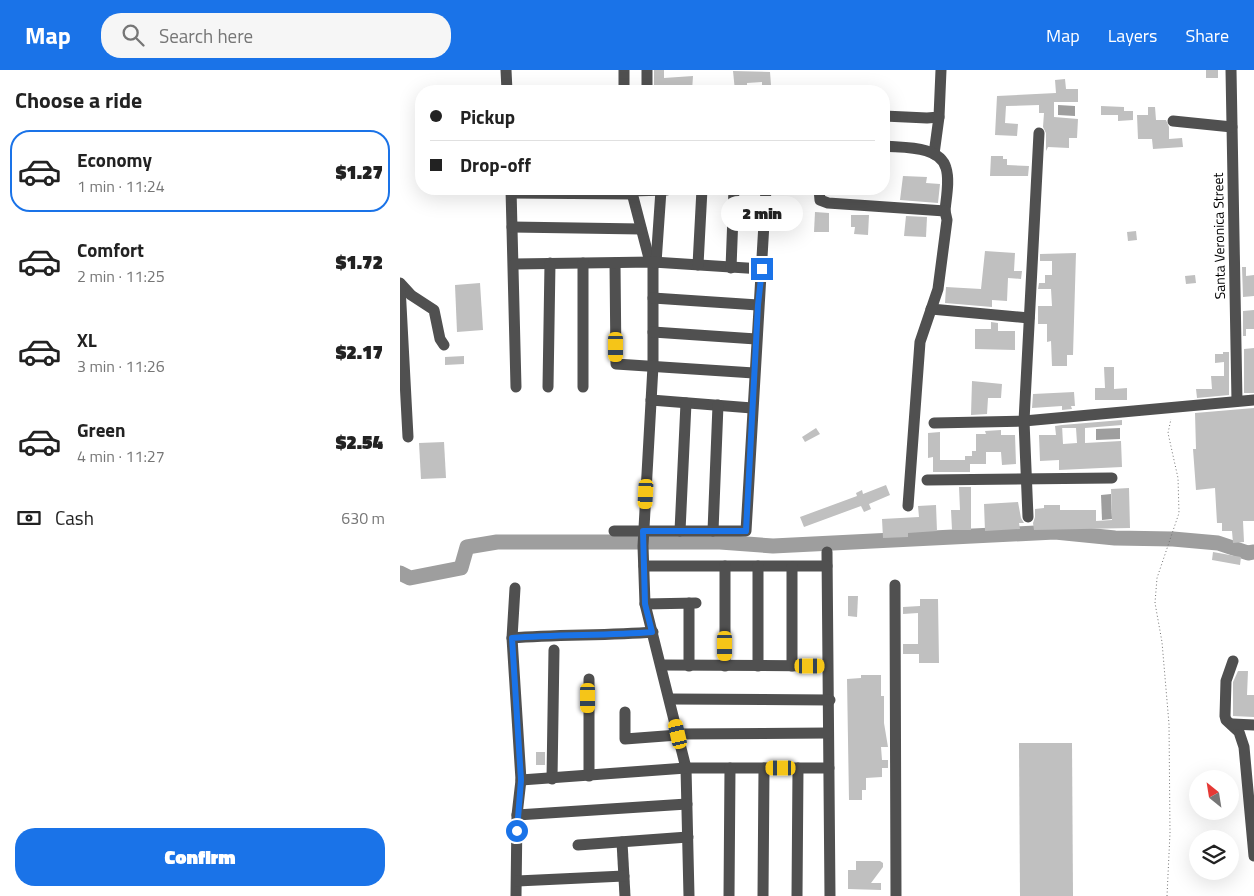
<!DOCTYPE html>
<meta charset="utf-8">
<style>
body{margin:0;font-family:"Titillium Web",sans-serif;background:#f6f6f6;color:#222;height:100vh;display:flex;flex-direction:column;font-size:19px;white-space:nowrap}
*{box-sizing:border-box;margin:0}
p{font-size:16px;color:#767676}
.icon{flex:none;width:28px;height:28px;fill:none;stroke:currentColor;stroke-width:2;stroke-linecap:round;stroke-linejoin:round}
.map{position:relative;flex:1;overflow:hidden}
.side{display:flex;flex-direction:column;background:#fff;width:400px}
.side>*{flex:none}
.top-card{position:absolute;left:15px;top:15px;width:475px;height:110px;border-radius:20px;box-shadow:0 5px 20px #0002;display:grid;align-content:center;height:110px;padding:0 15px;background:#fff}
.needle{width:32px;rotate:330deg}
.controls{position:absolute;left:789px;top:700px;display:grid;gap:10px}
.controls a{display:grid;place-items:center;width:50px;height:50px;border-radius:50%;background:#fff;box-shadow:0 5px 20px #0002;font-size:25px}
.end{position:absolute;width:22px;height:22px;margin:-11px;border:6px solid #1a73e8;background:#fff;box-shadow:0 0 0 2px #fff}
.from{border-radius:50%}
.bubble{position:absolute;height:35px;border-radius:18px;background:#fff;box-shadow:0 5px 20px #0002;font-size:16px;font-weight:800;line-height:35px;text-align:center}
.car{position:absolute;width:15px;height:30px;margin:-15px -8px;border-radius:6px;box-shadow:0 0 4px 1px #0007;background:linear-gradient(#f5c518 24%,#345 0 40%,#f5c518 0 76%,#345 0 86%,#f5c518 0)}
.top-card b{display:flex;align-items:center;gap:18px;height:48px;font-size:19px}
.top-card b+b{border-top:1px solid #e0e0e0}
.top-card i{width:12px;height:12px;background:#222}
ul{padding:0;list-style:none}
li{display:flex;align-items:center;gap:15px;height:82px;margin:0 10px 8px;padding:0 5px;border:2px solid transparent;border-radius:20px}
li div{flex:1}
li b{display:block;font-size:19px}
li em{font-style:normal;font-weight:800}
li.active{border-color:#1a73e8}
li>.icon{width:45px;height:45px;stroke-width:1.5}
h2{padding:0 15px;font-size:22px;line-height:60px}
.pay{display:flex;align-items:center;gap:12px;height:55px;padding:0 15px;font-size:19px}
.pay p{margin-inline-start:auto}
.primary-button{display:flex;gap:10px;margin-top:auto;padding:10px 15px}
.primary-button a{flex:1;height:58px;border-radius:20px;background:#1a73e8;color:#fff;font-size:20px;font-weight:800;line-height:58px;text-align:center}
header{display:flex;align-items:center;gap:30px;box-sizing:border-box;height:70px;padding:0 25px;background:#1a73e8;color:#fff}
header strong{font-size:24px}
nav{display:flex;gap:28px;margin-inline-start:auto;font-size:18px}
.search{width:350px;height:45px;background:#f6f6f6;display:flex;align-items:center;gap:12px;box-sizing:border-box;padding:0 18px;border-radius:20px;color:#767676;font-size:19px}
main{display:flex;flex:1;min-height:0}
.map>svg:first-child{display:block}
.water{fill:#9e9e9e}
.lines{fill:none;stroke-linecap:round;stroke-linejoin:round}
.river{stroke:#9e9e9e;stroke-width:15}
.building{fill:#c0c0c0}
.path{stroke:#727272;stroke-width:1;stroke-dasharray:1 2.5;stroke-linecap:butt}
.minor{stroke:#505050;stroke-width:11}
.route{stroke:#1a73e8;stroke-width:6}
.labels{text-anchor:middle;stroke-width:4;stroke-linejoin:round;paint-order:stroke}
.street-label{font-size:14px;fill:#000;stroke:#fff}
</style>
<header>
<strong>Map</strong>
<div class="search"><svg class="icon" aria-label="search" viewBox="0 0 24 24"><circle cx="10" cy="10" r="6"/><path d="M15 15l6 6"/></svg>Search here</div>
<nav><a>Map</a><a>Layers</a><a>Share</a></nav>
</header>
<main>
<section class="side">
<h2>Choose a ride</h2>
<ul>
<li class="active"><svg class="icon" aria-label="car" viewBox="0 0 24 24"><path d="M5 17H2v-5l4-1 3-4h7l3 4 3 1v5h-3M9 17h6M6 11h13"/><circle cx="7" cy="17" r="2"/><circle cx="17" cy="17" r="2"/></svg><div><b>Economy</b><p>1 min · 11:24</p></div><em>$1.27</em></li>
<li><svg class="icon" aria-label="car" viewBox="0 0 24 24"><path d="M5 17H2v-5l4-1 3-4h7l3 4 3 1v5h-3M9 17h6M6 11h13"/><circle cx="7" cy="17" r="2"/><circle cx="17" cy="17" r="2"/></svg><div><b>Comfort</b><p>2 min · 11:25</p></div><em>$1.72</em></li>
<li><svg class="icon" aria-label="car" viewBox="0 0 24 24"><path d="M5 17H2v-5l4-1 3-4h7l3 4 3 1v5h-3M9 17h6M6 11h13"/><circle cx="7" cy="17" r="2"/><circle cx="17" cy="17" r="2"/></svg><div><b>XL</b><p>3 min · 11:26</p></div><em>$2.17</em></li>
<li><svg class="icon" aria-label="car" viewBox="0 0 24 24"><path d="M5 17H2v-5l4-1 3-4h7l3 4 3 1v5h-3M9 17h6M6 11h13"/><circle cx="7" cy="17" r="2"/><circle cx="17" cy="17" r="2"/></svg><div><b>Green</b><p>4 min · 11:27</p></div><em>$2.54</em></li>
</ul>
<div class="pay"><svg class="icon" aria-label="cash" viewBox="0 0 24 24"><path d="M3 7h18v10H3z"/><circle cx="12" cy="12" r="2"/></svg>Cash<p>630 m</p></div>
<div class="primary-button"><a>Confirm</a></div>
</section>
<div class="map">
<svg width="854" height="826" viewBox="0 0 854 826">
<rect width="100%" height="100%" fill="#fff"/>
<!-- water -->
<g class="water">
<polygon points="658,35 675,36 675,46 658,45"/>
<polygon points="720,358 720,369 696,370 696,359"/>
<polygon points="711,424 712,449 702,450 701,425"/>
</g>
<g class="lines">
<!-- river -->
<polyline class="river" points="0,503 10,508 61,498 67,477 97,472 320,472 373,476 655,462 715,468 773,469 818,473 848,483 854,482"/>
</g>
<!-- building -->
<g class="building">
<polygon points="254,0 264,0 264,8 293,6 292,21 254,21"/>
<rect x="806" y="0" width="12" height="8"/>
<polygon points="333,1 370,2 371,15 362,15 362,12 347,13 347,21 335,21"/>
<polygon points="665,9 666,19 678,19 678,32 654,32 654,47 678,49 677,68 669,68 669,78 648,77 646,81 646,63 643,57 644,43 639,43 639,35 606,36 605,53 618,54 617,66 595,65 597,26 656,23 655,10"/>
<polygon points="701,36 724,37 724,41 733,41 733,50 718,51 718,45 701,45"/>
<polygon points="748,37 755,37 756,50 766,50 769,57 769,69 782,68 783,77 753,79 752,69 738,69 737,45 748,45"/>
<polygon points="591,86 603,86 603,89 607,89 607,95 629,96 628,106 590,106"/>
<polygon points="503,106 527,107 526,113 540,114 538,133 500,130"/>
<polygon points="415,142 429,143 429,162 414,162"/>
<polygon points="451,145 469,145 468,165 454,164 455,157 451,157"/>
<polygon points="506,146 527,147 526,167 504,166"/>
<polygon points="736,161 737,170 728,171 727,162"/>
<polygon points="585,181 615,183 614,201 622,201 621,209 608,208 607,231 592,230 592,237 545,233 546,217 581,219"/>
<polygon points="676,183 673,285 667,285 667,296 652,296 651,271 647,272 647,254 638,254 638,236 652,236 651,219 638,219 639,213 645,213 645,205 652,205 652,191 640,191 640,184"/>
<polygon points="842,197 846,197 846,206 854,205 854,226 843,227"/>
<polygon points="795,205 796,213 786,214 785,206"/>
<polygon points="80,213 83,260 57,262 55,215"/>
<polygon points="854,240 854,259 846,259 846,266 843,266 843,241"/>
<polygon points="591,252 598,253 598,261 615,261 615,280 575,279 575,259 591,259"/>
<polygon points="854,278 854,323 844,323 844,279"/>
<polygon points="823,282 829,282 829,325 797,328 796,319 812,319 811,306 824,306 824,292 815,293 815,284 823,284"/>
<polygon points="64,286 64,294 45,295 45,287"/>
<polygon points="704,297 714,297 714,319 727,318 727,330 695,330 695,318 705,318"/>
<polygon points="572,311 602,314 601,328 588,328 587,344 571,345"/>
<polygon points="674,322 675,336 671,336 672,339 662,340 662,336 632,338 633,324"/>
<polygon points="854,338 854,451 843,451 844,472 833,473 832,461 822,461 822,453 817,453 815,418 796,420 793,379 796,379 795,343"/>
<polygon points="722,350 722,355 685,358 685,373 721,371 722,397 659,400 659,390 640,391 639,365 656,365 655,356 662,355 663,374 677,373 676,358 662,358 662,355"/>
<polygon points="416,358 420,364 405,372 402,367"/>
<polygon points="601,360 601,365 615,365 616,394 602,395 601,382 586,382 586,394 570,394 570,402 533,402 533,387 528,388 528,363 540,362 540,390 565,390 565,386 572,386 572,381 576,381 576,364 586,364 585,361"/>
<polygon points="44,372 46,408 21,409 19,373"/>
<polygon points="486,415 490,425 469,434 471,439 464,442 461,436 404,457 400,447 457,426 456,423 462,420 463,424"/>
<polygon points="559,417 571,417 571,460 552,460 551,440 560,440"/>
<polygon points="729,418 730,458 634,460 633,453 635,447 635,439 644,438 644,435 660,435 660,440 696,440 696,451 712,450 711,419"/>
<polygon points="618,432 621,448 624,453 619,453 620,459 585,461 584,434"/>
<polygon points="536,435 537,461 508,463 508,467 483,468 482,449 519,447 518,436"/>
<polygon points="813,482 841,487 840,495 812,490"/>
<polygon points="448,526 458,526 457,547 448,546"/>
<polygon points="520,529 538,529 539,593 519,593 519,584 503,584 503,574 518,574 518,543 503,544 503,537 520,536"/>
<polygon points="838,601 848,601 847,625 854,625 854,647 833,646 833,612"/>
<polygon points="461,605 481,605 481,626 484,626 484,653 488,677 481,677 482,690 488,690 488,698 482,698 482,707 466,708 466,720 462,720 462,730 449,730 447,609 461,608"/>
<polygon points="619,673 672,673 673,826 620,826"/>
<rect x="136" y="682" width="9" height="13"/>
<polygon points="456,791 480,791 483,793 483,797 471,813 481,813 481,820 448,819 448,800 456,800"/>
</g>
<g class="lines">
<!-- path -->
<polyline class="path" points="767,826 770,763 769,654 762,572 755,533 757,508 779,443 778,408 768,363 771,349"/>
<!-- minor -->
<g class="minor">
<polyline points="106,0 107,21"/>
<polyline points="831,0 837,331"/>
<polyline points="224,21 224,0"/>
<polyline points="247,21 247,0"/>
<polyline points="484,46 527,48 539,47 541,0"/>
<polyline points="773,51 832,57"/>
<polyline points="534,84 539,47"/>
<polyline points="111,119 116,317"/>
<polyline points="231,119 250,192"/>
<path d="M 419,119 L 420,130 L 428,133 L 545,141 C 546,128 550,111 546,98 C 540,75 502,78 484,76"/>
<polyline points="231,121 267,120"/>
<polyline points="111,123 232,124"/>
<polyline points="112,157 241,159"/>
<polyline points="253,192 253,296 243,476 245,534 286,698 289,826"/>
<polyline points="215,193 216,294 354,303"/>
<polyline points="256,193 261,120"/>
<polyline points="114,194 253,192 362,199"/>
<polyline points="298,195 302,119"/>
<polyline points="331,198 334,119"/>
<polyline points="0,213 11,225 34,240 40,269 44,275"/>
<polyline points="0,216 8,367"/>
<polyline points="253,228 358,235"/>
<polyline points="531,239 629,248"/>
<polyline points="253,262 356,269"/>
<polyline points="148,317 150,193"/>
<polyline points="183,317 183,193"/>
<polyline points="251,330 352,338"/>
<polyline points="534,353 624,351 854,330"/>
<polyline points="527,410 712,408"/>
<polyline points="508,436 520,272 538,219 547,150 545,141"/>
<polyline points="628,447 624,351 639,63"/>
<polyline points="214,461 346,461 366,119"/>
<polyline points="280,461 286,333"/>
<polyline points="313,461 318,335"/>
<polyline points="427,482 430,826"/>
<polyline points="244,496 427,496"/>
<polyline points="358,496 358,596"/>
<polyline points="392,497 392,596"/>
<polyline points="495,515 496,826"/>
<polyline points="115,518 112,568 121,710 117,745 116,826"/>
<polyline points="289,533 289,596"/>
<polyline points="245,534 296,533"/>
<path d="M 112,568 C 159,564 206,566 253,562"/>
<polyline points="833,591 826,611 825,646 826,650 839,662 844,677 854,786"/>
<polyline points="262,595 427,596"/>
<polyline points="325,596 325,496"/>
<polyline points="189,609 189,706"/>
<polyline points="270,629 430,630"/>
<polyline points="225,642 225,669 278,665"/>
<polyline points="833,654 854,655"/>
<polyline points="278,664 428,663"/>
<polyline points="152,709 154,580"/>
<polyline points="121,710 286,698 429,698"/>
<polyline points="117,745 287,734"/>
<polyline points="222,772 225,826"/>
<polyline points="178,775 288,767"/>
<polyline points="117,811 224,806"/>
<polyline points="329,826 330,698"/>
<polyline points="363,826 364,698"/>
<polyline points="397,826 398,698"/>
</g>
</g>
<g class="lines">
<!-- route -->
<path class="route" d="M 117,761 L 121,710 L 112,568 C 159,564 206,566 252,562 L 245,534 L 243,461 L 346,461 L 358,235 L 362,199"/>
</g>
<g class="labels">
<!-- street labels -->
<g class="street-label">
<text transform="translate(819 166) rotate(-91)" y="5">Santa Veronica Street</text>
</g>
</g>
</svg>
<div class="controls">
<a><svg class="needle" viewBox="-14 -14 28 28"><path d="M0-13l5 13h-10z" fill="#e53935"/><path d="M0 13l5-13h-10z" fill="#767676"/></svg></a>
<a><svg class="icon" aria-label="layers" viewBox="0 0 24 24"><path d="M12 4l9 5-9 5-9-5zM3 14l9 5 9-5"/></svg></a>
</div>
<i class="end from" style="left:117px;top:761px"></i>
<i class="end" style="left:362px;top:199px"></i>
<div class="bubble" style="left:321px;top:126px;width:82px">2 min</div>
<i class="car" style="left:216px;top:277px;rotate:180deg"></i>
<i class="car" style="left:246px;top:424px;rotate:183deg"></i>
<i class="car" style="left:325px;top:576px;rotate:180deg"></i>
<i class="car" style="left:410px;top:596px;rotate:90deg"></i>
<i class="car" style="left:188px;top:628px;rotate:180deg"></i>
<i class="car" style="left:278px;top:664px;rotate:347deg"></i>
<i class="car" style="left:381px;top:698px;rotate:270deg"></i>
<div class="top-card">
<b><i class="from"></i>Pickup</b>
<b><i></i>Drop-off</b>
</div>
</div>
</main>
